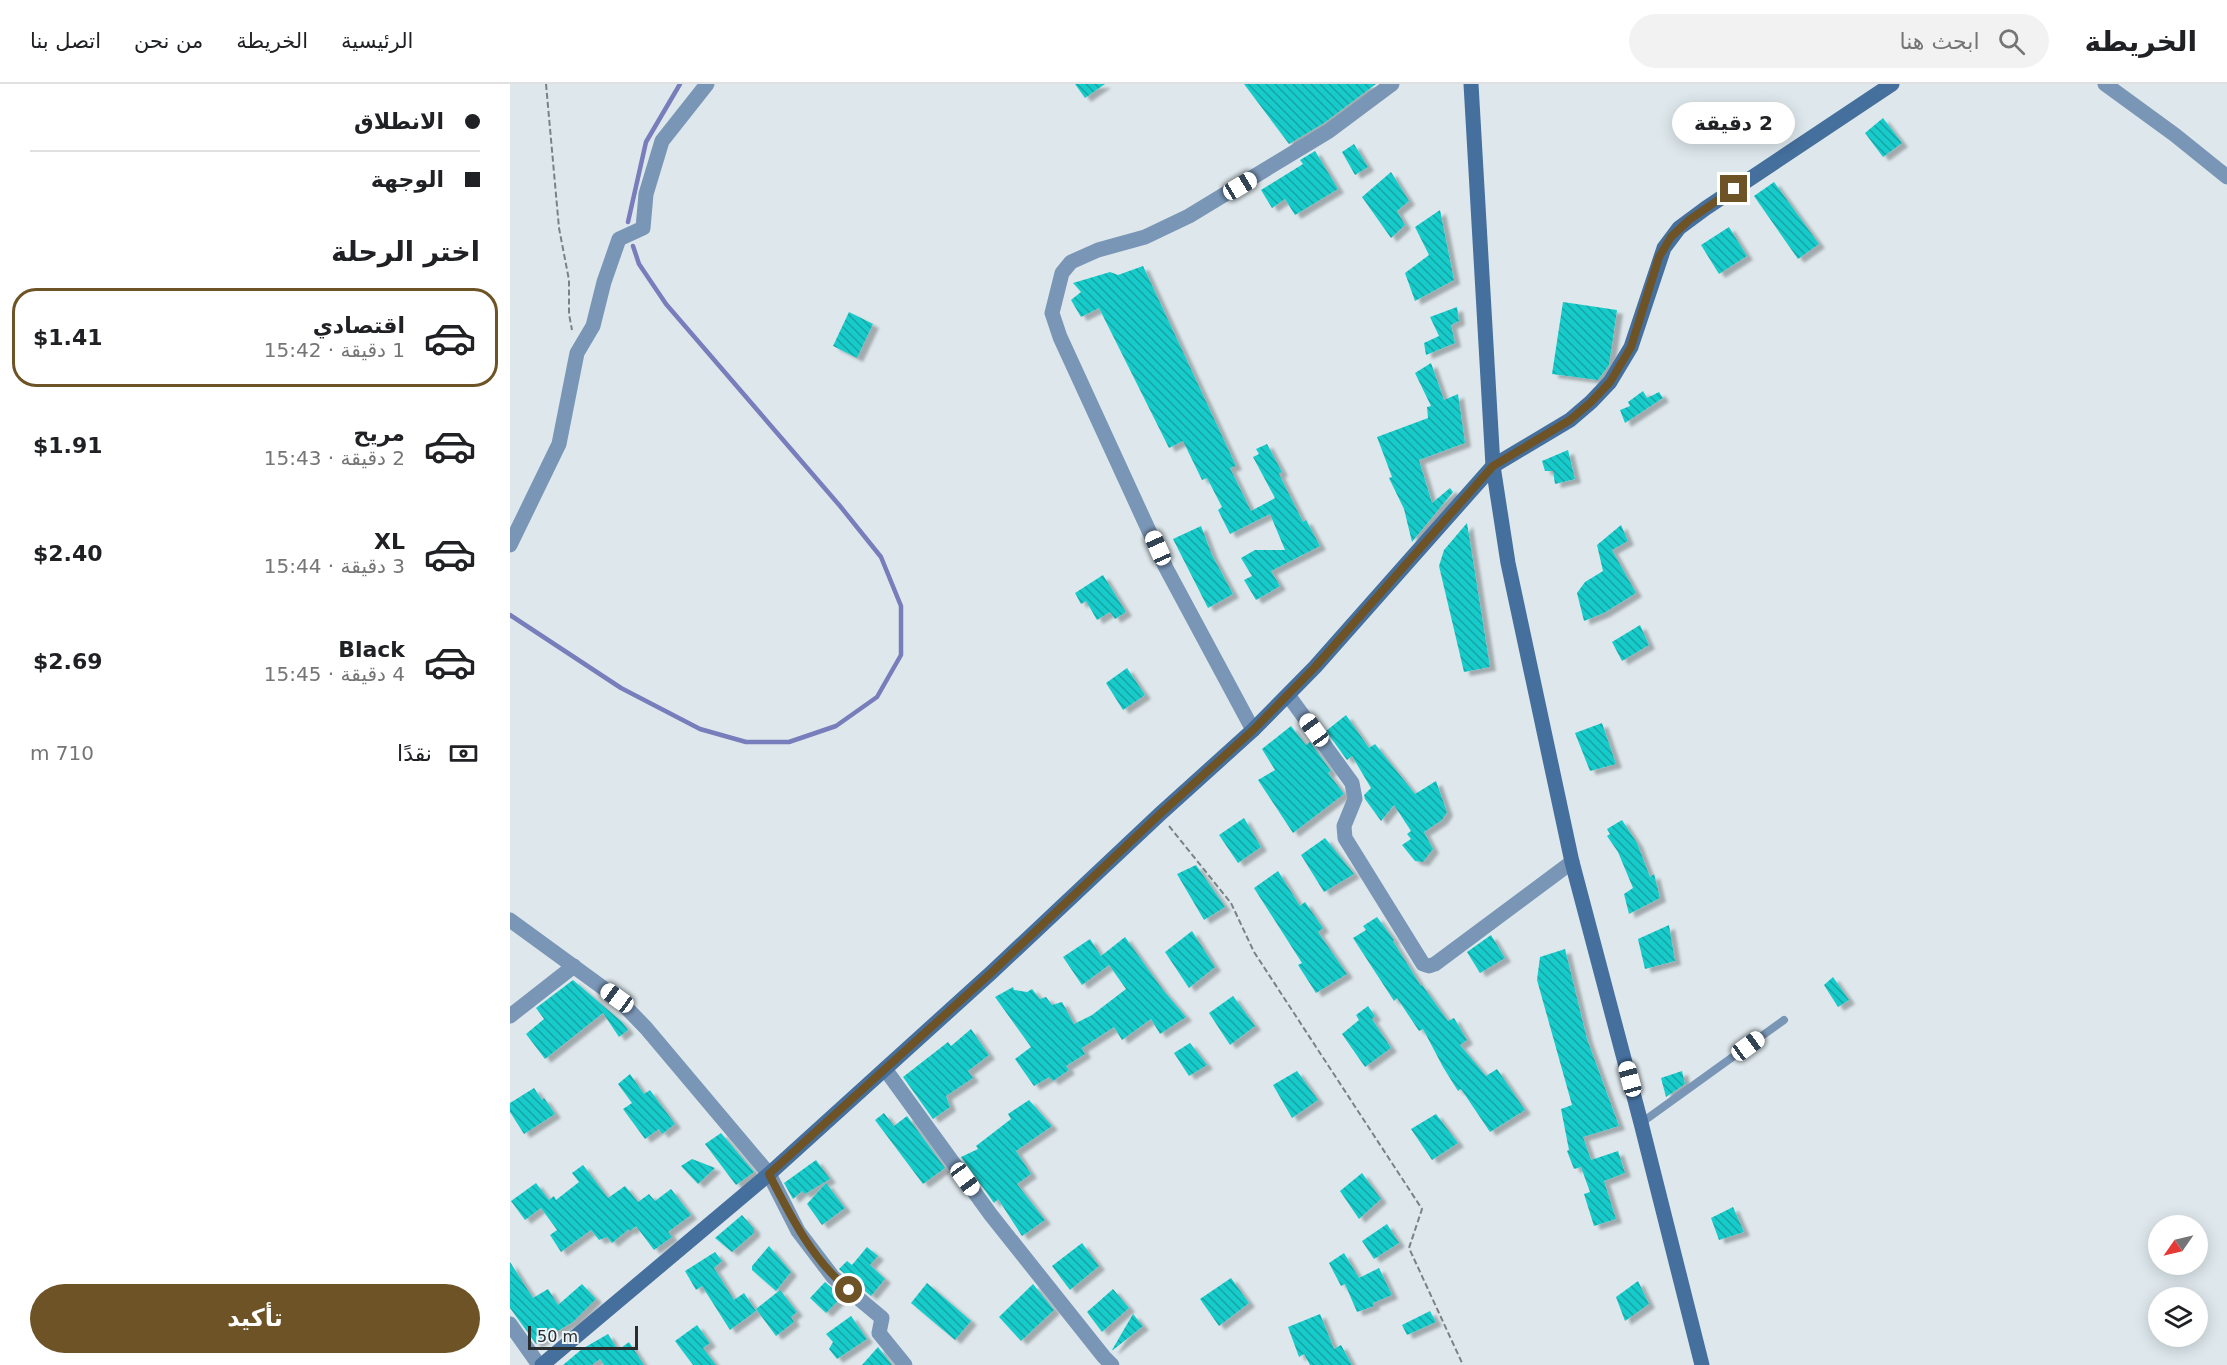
<!DOCTYPE html>
<html lang="ar">
<meta charset="utf-8">
<style>
body{margin:0;font-family:"DejaVu Sans",Cairo,sans-serif;background:#f2f2f2;color:#202124;direction:rtl;height:100vh;display:flex;flex-direction:column;font-size:22px;white-space:nowrap}
*{box-sizing:border-box;margin:0}
p{font-size:20px;color:#757577}
.icon{flex:none;width:33px;height:33px;fill:none;stroke:currentColor;stroke-width:2;stroke-linecap:round;stroke-linejoin:round}
.map{position:relative;flex:1;overflow:hidden;direction:ltr}
.details{display:flex;flex-direction:column;background:#fff;width:510px}
.details>*{flex:none}
.guide{display:grid;align-content:center;height:132px;padding:0 30px;background:#fff}
.needle{width:39px;rotate:236deg}
.controls{position:absolute;left:1638px;top:1131px;display:grid;gap:12px}
.controls a{display:grid;place-items:center;width:60px;height:60px;border-radius:50%;background:#fff;box-shadow:0 3px 15px #0003;font-size:30px}
.scale{position:absolute;left:18px;bottom:15px;width:110px;box-sizing:border-box;padding-left:6px;border:3px solid #292d2e;border-top:0;font-size:16px;line-height:21px;white-space:nowrap;color:#292d2e;-webkit-text-stroke:4px #ebf5f9;paint-order:stroke}
.end{position:absolute;width:27px;height:27px;margin:-14px;border:8px solid #6d5325;background:#fff;box-shadow:0 0 0 3px #fff}
.from{border-radius:50%}
.bubble{position:absolute;height:42px;border-radius:21px;background:#fff;box-shadow:0 3px 15px #0003;font-size:20px;font-weight:700;line-height:42px;text-align:center;direction:rtl}
.car{position:absolute;width:18px;height:36px;margin:-18px -9px;border-radius:8px;box-shadow:0 0 4px 2px #0007;background:linear-gradient(#fff 24%,#345 0 40%,#fff 0 76%,#345 0 86%,#fff 0)}
.guide b{display:flex;align-items:center;gap:21px;height:57px;font-size:22px}
.guide b+b{border-top:2px solid #e0e0e0}
.guide i{width:15px;height:15px;background:#202124}
ul{padding:0;list-style:none}
li{display:flex;align-items:center;gap:18px;height:99px;margin:0 12px 9px;padding:0 18px;border:3px solid transparent;border-radius:24px}
li div{flex:1}
li b{display:block;font-size:22px}
li em{font-style:normal;font-weight:700}
li.selected{border-color:#6d5325}
li>.icon{width:54px;height:54px;stroke-width:1.5}
h2{padding:0 30px;font-size:27px;line-height:72px}
.pay{display:flex;align-items:center;gap:15px;height:66px;padding:0 30px;font-size:22px}
.pay p{margin-inline-start:auto}
.cta{display:flex;gap:12px;margin-top:auto;padding:12px 30px}
.cta a{flex:1;height:69px;border-radius:36px;background:#6d5325;color:#fff;font-size:24px;font-weight:700;line-height:69px;text-align:center}
header{display:flex;align-items:center;gap:36px;box-sizing:border-box;height:84px;padding:0 30px;background:#fff;border-bottom:2px solid #e0e0e0}
header strong{font-size:28px}
nav{display:flex;gap:33px;margin-inline-start:auto;font-size:21px}
.search{width:420px;height:54px;background:#f2f2f2;display:flex;align-items:center;gap:15px;box-sizing:border-box;padding:0 21px;border-radius:33px;color:#757577;font-size:22px}
main{display:flex;flex:1;min-height:0}
.map>svg:first-child{display:block}
.lines{fill:none;stroke-linecap:round;stroke-linejoin:round}
.stream{stroke:#787dbb;stroke-width:4.5}
.building{fill:url(#building-back-hatch);filter:url(#shadow)}
.path{stroke:#7b8284;stroke-width:2;stroke-dasharray:6 3;stroke-linecap:butt}
.lane{stroke:#7a96b6;stroke-width:8}
.street{stroke:#7a96b6;stroke-width:15}
.secondary{stroke:#456f9d;stroke-width:15}
.route{stroke:#6d5325;stroke-width:8}
</style>
<header>
<strong>الخريطة</strong>
<div class="search"><svg class="icon" aria-label="search" viewBox="0 0 24 24"><circle cx="10" cy="10" r="6"/><path d="M15 15l6 6"/></svg>ابحث هنا</div>
<nav><a>الرئيسية</a><a>الخريطة</a><a>من نحن</a><a>اتصل بنا</a></nav>
</header>
<main>
<div class="map">
<svg width="1717" height="1281" viewBox="0 0 1717 1281">
<defs>
<pattern id="building-back-hatch" width="6" height="6" patternUnits="userSpaceOnUse" patternTransform="scale(1.5)"><rect width="6" height="6" fill="#19cbca"/><path d="M-1 5l2 2M0 0l6 6M5-1l2 2" fill="none" stroke="#16a5a4"/></pattern>
<filter id="shadow"><feDropShadow dx="6" dy="4" stdDeviation="1.5" flood-color="#0004"/></filter>
</defs>
<rect width="100%" height="100%" fill="#dee8ec"/>
<g class="lines">
<!-- stream -->
<g class="stream">
<polyline points="118,138 136,58 170,0"/>
<polyline points="0,531 111,604 190,645 236,658 279,658 326,642 367,613 391,571 391,522 371,473 330,422 156,220 129,180 123,162"/>
</g>
</g>
<!-- building -->
<g class="building">
<polygon points="565,0 595,0 575,14"/>
<polygon points="734,0 866,0 814,39 779,60"/>
<polygon points="1373,34 1392,59 1373,73 1355,49"/>
<polygon points="844,60 858,83 845,91 832,68"/>
<polygon points="805,67 828,105 785,131 775,115 762,124 751,106 793,80 790,76"/>
<polygon points="881,88 899,117 887,127 895,141 881,154 852,113"/>
<polygon points="1264,98 1309,160 1288,175 1244,112"/>
<polygon points="930,126 944,196 905,217 895,189 919,171 905,143"/>
<polygon points="1219,143 1237,172 1209,190 1191,161"/>
<polygon points="633,182 726,382 720,384 741,427 765,414 743,373 749,370 746,365 757,360 772,388 769,390 793,438 796,436 810,462 761,487 770,502 746,516 734,496 742,492 731,474 745,466 775,466 760,430 720,450 708,426 712,423 697,394 692,396 673,357 659,364 589,224 571,233 561,216 571,208 563,199 600,188 608,191"/>
<polygon points="1053,218 1107,226 1099,281 1088,296 1042,290"/>
<polygon points="947,223 949,237 941,241 945,259 916,271 914,259 929,252 920,233"/>
<polygon points="339,228 363,240 347,274 323,262"/>
<polygon points="921,279 934,316 948,310 955,359 909,376 922,419 940,404 943,408 902,458 894,425 879,394 882,393 867,353 918,334 917,323 921,322 905,289"/>
<polygon points="1133,307 1137,314 1149,308 1153,314 1115,339 1110,326 1120,322 1118,318"/>
<polygon points="1058,366 1065,395 1045,400 1043,387 1035,387 1032,377"/>
<polygon points="957,439 980,583 954,588 929,482 934,466"/>
<polygon points="1111,441 1118,457 1102,466 1126,509 1094,529 1074,537 1067,509 1075,498 1093,487 1087,461"/>
<polygon points="691,442 702,471 723,510 698,524 663,455"/>
<polygon points="593,491 616,528 605,535 600,528 587,536 576,517 571,520 565,509"/>
<polygon points="1130,541 1139,561 1112,577 1102,558"/>
<polygon points="617,584 635,611 613,626 596,599"/>
<polygon points="836,631 859,664 865,660 905,710 926,697 937,728 932,736 914,748 923,765 913,778 905,777 892,761 901,755 897,750 901,747 884,721 871,737 855,715 854,711 861,704 842,672 837,676 816,647"/>
<polygon points="1092,639 1106,680 1080,687 1065,649"/>
<polygon points="781,642 796,661 800,658 821,687 818,689 834,710 783,749 748,696 765,686 752,665"/>
<polygon points="734,734 751,763 728,779 709,751"/>
<polygon points="1112,736 1127,759 1140,793 1144,790 1150,814 1119,830 1114,810 1123,804 1108,768 1097,752 1100,750 1097,745"/>
<polygon points="815,754 844,790 814,808 791,771"/>
<polygon points="686,781 715,823 694,836 667,790"/>
<polygon points="768,787 790,822 795,818 813,844 808,848 837,890 806,909 788,881 792,879 744,804"/>
<polygon points="867,833 884,856 883,857 911,902 912,901 938,937 944,934 957,956 950,961 976,992 987,985 1015,1026 980,1048 951,1005 948,1007 933,983 913,945 909,947 887,914 884,917 843,854 856,846 853,842"/>
<polygon points="1159,841 1165,877 1135,885 1128,855"/>
<polygon points="682,847 705,883 679,904 655,868"/>
<polygon points="981,851 995,874 970,889 957,868"/>
<polygon points="615,853 653,906 676,933 650,950 641,935 612,956 604,943 572,964 575,970 556,982 559,986 543,997 539,993 524,1002 505,975 521,963 485,913 503,903 504,906 517,908 522,905 530,915 536,913 542,921 552,918 564,940 582,931 616,905 599,881 572,901 553,873 580,855 591,872"/>
<polygon points="1055,865 1077,955 1109,1042 1073,1053 1081,1076 1108,1067 1115,1089 1094,1097 1106,1135 1084,1142 1074,1110 1080,1108 1071,1083 1064,1085 1057,1067 1059,1066 1051,1025 1062,1021 1027,896 1030,873"/>
<polygon points="1323,893 1339,916 1328,923 1314,901"/>
<polygon points="63,896 112,938 118,946 109,953 93,929 35,975 16,950 34,935 26,924"/>
<polygon points="723,912 745,942 720,961 699,929"/>
<polygon points="858,922 865,932 862,935 881,964 855,983 832,950 849,936 846,931"/>
<polygon points="461,945 479,971 458,987 463,994 436,1012 440,1023 423,1035 393,993 438,958 441,962"/>
<polygon points="680,959 697,981 679,992 664,969"/>
<polygon points="787,987 808,1016 782,1034 763,1001"/>
<polygon points="1172,987 1175,1000 1156,1013 1151,994"/>
<polygon points="120,990 134,1010 140,1006 165,1040 152,1050 149,1045 135,1055 113,1025 122,1019 108,1000"/>
<polygon points="24,1004 32,1016 34,1014 45,1030 14,1050 0,1028 0,1019"/>
<polygon points="519,1016 542,1042 506,1067 521,1090 507,1100 535,1136 512,1152 488,1115 484,1119 451,1073 468,1065 466,1062 501,1035 498,1030"/>
<polygon points="374,1029 384,1042 397,1032 435,1084 413,1100 365,1036"/>
<polygon points="926,1030 948,1059 922,1076 901,1045"/>
<polygon points="211,1049 244,1088 226,1101 195,1060"/>
<polygon points="182,1075 205,1084 188,1100 171,1082"/>
<polygon points="306,1076 320,1095 295,1110 292,1107 283,1115 274,1099"/>
<polygon points="73,1081 98,1114 115,1102 128,1118 139,1110 145,1117 161,1105 181,1131 158,1148 162,1153 144,1166 126,1142 120,1147 119,1145 102,1159 97,1153 89,1156 81,1146 51,1168 40,1151 47,1146 31,1124 15,1136 1,1117 26,1099 39,1116 44,1112 46,1116 69,1098 62,1089"/>
<polygon points="852,1089 871,1115 849,1135 830,1107"/>
<polygon points="316,1099 335,1124 312,1141 297,1120"/>
<polygon points="1223,1123 1234,1148 1209,1156 1201,1134"/>
<polygon points="232,1131 244,1145 244,1149 222,1168 205,1154"/>
<polygon points="877,1140 889,1159 864,1175 852,1157"/>
<polygon points="572,1159 589,1182 560,1206 542,1182"/>
<polygon points="259,1162 281,1188 266,1207 242,1186 242,1182"/>
<polygon points="357,1163 368,1172 360,1181 375,1195 361,1212 329,1185 337,1177 342,1181"/>
<polygon points="205,1168 212,1177 204,1184 224,1216 234,1209 246,1227 220,1246 192,1202 186,1206 175,1187"/>
<polygon points="834,1169 849,1194 869,1184 882,1211 863,1219 864,1222 847,1228 835,1200 831,1202 819,1179"/>
<polygon points="0,1178 23,1214 38,1205 48,1221 72,1200 86,1215 63,1238 26,1260 0,1224"/>
<polygon points="721,1194 739,1219 709,1242 690,1215"/>
<polygon points="1128,1197 1139,1220 1115,1237 1106,1213"/>
<polygon points="315,1198 332,1213 316,1229 300,1214"/>
<polygon points="417,1199 461,1237 445,1256 401,1219"/>
<polygon points="523,1200 544,1226 511,1257 489,1233"/>
<polygon points="603,1205 619,1224 592,1248 577,1228"/>
<polygon points="270,1206 287,1228 281,1233 284,1238 266,1252 246,1225"/>
<polygon points="920,1227 926,1238 897,1251 892,1241"/>
<polygon points="623,1230 633,1242 603,1266 602,1266"/>
<polygon points="810,1230 824,1265 831,1261 842,1281 800,1281 794,1270 789,1273 778,1243"/>
<polygon points="341,1232 357,1255 327,1275 319,1265 323,1258 316,1250"/>
<polygon points="187,1241 200,1259 193,1264 206,1281 183,1281 165,1257"/>
<polygon points="98,1250 108,1266 119,1258 134,1281 94,1281 90,1275 82,1281 53,1281 72,1265"/>
<polygon points="368,1263 382,1281 352,1281"/>
</g>
<g class="lines">
<!-- path -->
<g class="path">
<polyline points="36,0 49,144 59,196 59,230 62,246"/>
<polyline points="659,742 721,819 744,868 912,1125 899,1164 953,1281"/>
</g>
<!-- lane -->
<polyline class="lane" points="1131,1039 1274,936"/>
<!-- street -->
<g class="street">
<polyline points="1595,0 1665,51 1717,93"/>
<polyline points="0,461 49,360 67,269 83,242 94,198 109,155 133,144 136,110 152,57 197,0"/>
<polyline points="778,611 842,699 845,715 834,742 835,754 913,880 919,882 925,880 1062,778"/>
<polyline points="743,646 656,484 550,253 542,229 552,189 561,178 588,166 635,153 679,132 819,47 882,0"/>
<polyline points="0,836 107,914 136,944 259,1090 288,1147 323,1193 372,1234 369,1249 395,1281"/>
<polyline points="0,932 64,882"/>
<polyline points="375,985 481,1131 594,1273 602,1281"/>
<polyline points="0,1240 29,1281"/>
</g>
<!-- secondary -->
<g class="secondary">
<polyline points="961,0 983,382 998,479 1062,778 1131,1039 1192,1281"/>
<polyline points="32,1281 259,1090 482,888 650,730 743,646 805,583 983,382 1060,336 1081,318 1100,298 1121,263 1154,164 1169,144 1196,124 1382,0"/>
</g>
</g>
<g class="lines">
<!-- route -->
<path class="route" d="M 339,1206 C 302,1175 281,1133 259,1090 L 482,888 L 650,730 L 743,646 L 805,583 L 983,382 L 1060,336 L 1081,318 L 1100,298 L 1121,263 L 1149,173 L 1161,153 L 1179,136 L 1224,105"/>
</g>
</svg>
<div class="controls">
<a><svg class="needle" viewBox="-14 -14 28 28"><path d="M0-13l5 13h-10z" fill="#e53935"/><path d="M0 13l5-13h-10z" fill="#757577"/></svg></a>
<a><svg class="icon" aria-label="layers" viewBox="0 0 24 24"><path d="M12 4l9 5-9 5-9-5zM3 14l9 5 9-5"/></svg></a>
</div>
<div class="scale">50 m</div>
<i class="end from" style="left:339px;top:1206px"></i>
<i class="end" style="left:1224px;top:105px"></i>
<div class="bubble" style="left:1162px;top:18px;width:123px">2 دقيقة</div>
<i class="car" style="left:730px;top:102px;rotate:59deg"></i>
<i class="car" style="left:648px;top:464px;rotate:336deg"></i>
<i class="car" style="left:804px;top:646px;rotate:324deg"></i>
<i class="car" style="left:107px;top:914px;rotate:306deg"></i>
<i class="car" style="left:1238px;top:962px;rotate:54deg"></i>
<i class="car" style="left:1120px;top:995px;rotate:345deg"></i>
<i class="car" style="left:455px;top:1095px;rotate:144deg"></i>
</div>
<section class="details">
<div class="guide">
<b><i class="from"></i>الانطلاق</b>
<b><i></i>الوجهة</b>
</div>
<h2>اختر الرحلة</h2>
<ul>
<li class="selected"><svg class="icon" aria-label="car" viewBox="0 0 24 24"><path d="M5 17H2v-5l4-1 3-4h7l3 4 3 1v5h-3M9 17h6M6 11h13"/><circle cx="7" cy="17" r="2"/><circle cx="17" cy="17" r="2"/></svg><div><b>اقتصادي</b><p>1 دقيقة · 15:42</p></div><em>$1.41</em></li>
<li><svg class="icon" aria-label="car" viewBox="0 0 24 24"><path d="M5 17H2v-5l4-1 3-4h7l3 4 3 1v5h-3M9 17h6M6 11h13"/><circle cx="7" cy="17" r="2"/><circle cx="17" cy="17" r="2"/></svg><div><b>مريح</b><p>2 دقيقة · 15:43</p></div><em>$1.91</em></li>
<li><svg class="icon" aria-label="car" viewBox="0 0 24 24"><path d="M5 17H2v-5l4-1 3-4h7l3 4 3 1v5h-3M9 17h6M6 11h13"/><circle cx="7" cy="17" r="2"/><circle cx="17" cy="17" r="2"/></svg><div><b>XL</b><p>3 دقيقة · 15:44</p></div><em>$2.40</em></li>
<li><svg class="icon" aria-label="car" viewBox="0 0 24 24"><path d="M5 17H2v-5l4-1 3-4h7l3 4 3 1v5h-3M9 17h6M6 11h13"/><circle cx="7" cy="17" r="2"/><circle cx="17" cy="17" r="2"/></svg><div><b>Black</b><p>4 دقيقة · 15:45</p></div><em>$2.69</em></li>
</ul>
<div class="pay"><svg class="icon" aria-label="cash" viewBox="0 0 24 24"><path d="M3 7h18v10H3z"/><circle cx="12" cy="12" r="2"/></svg>نقدًا<p>710 m</p></div>
<div class="cta"><a>تأكيد</a></div>
</section>
</main>
